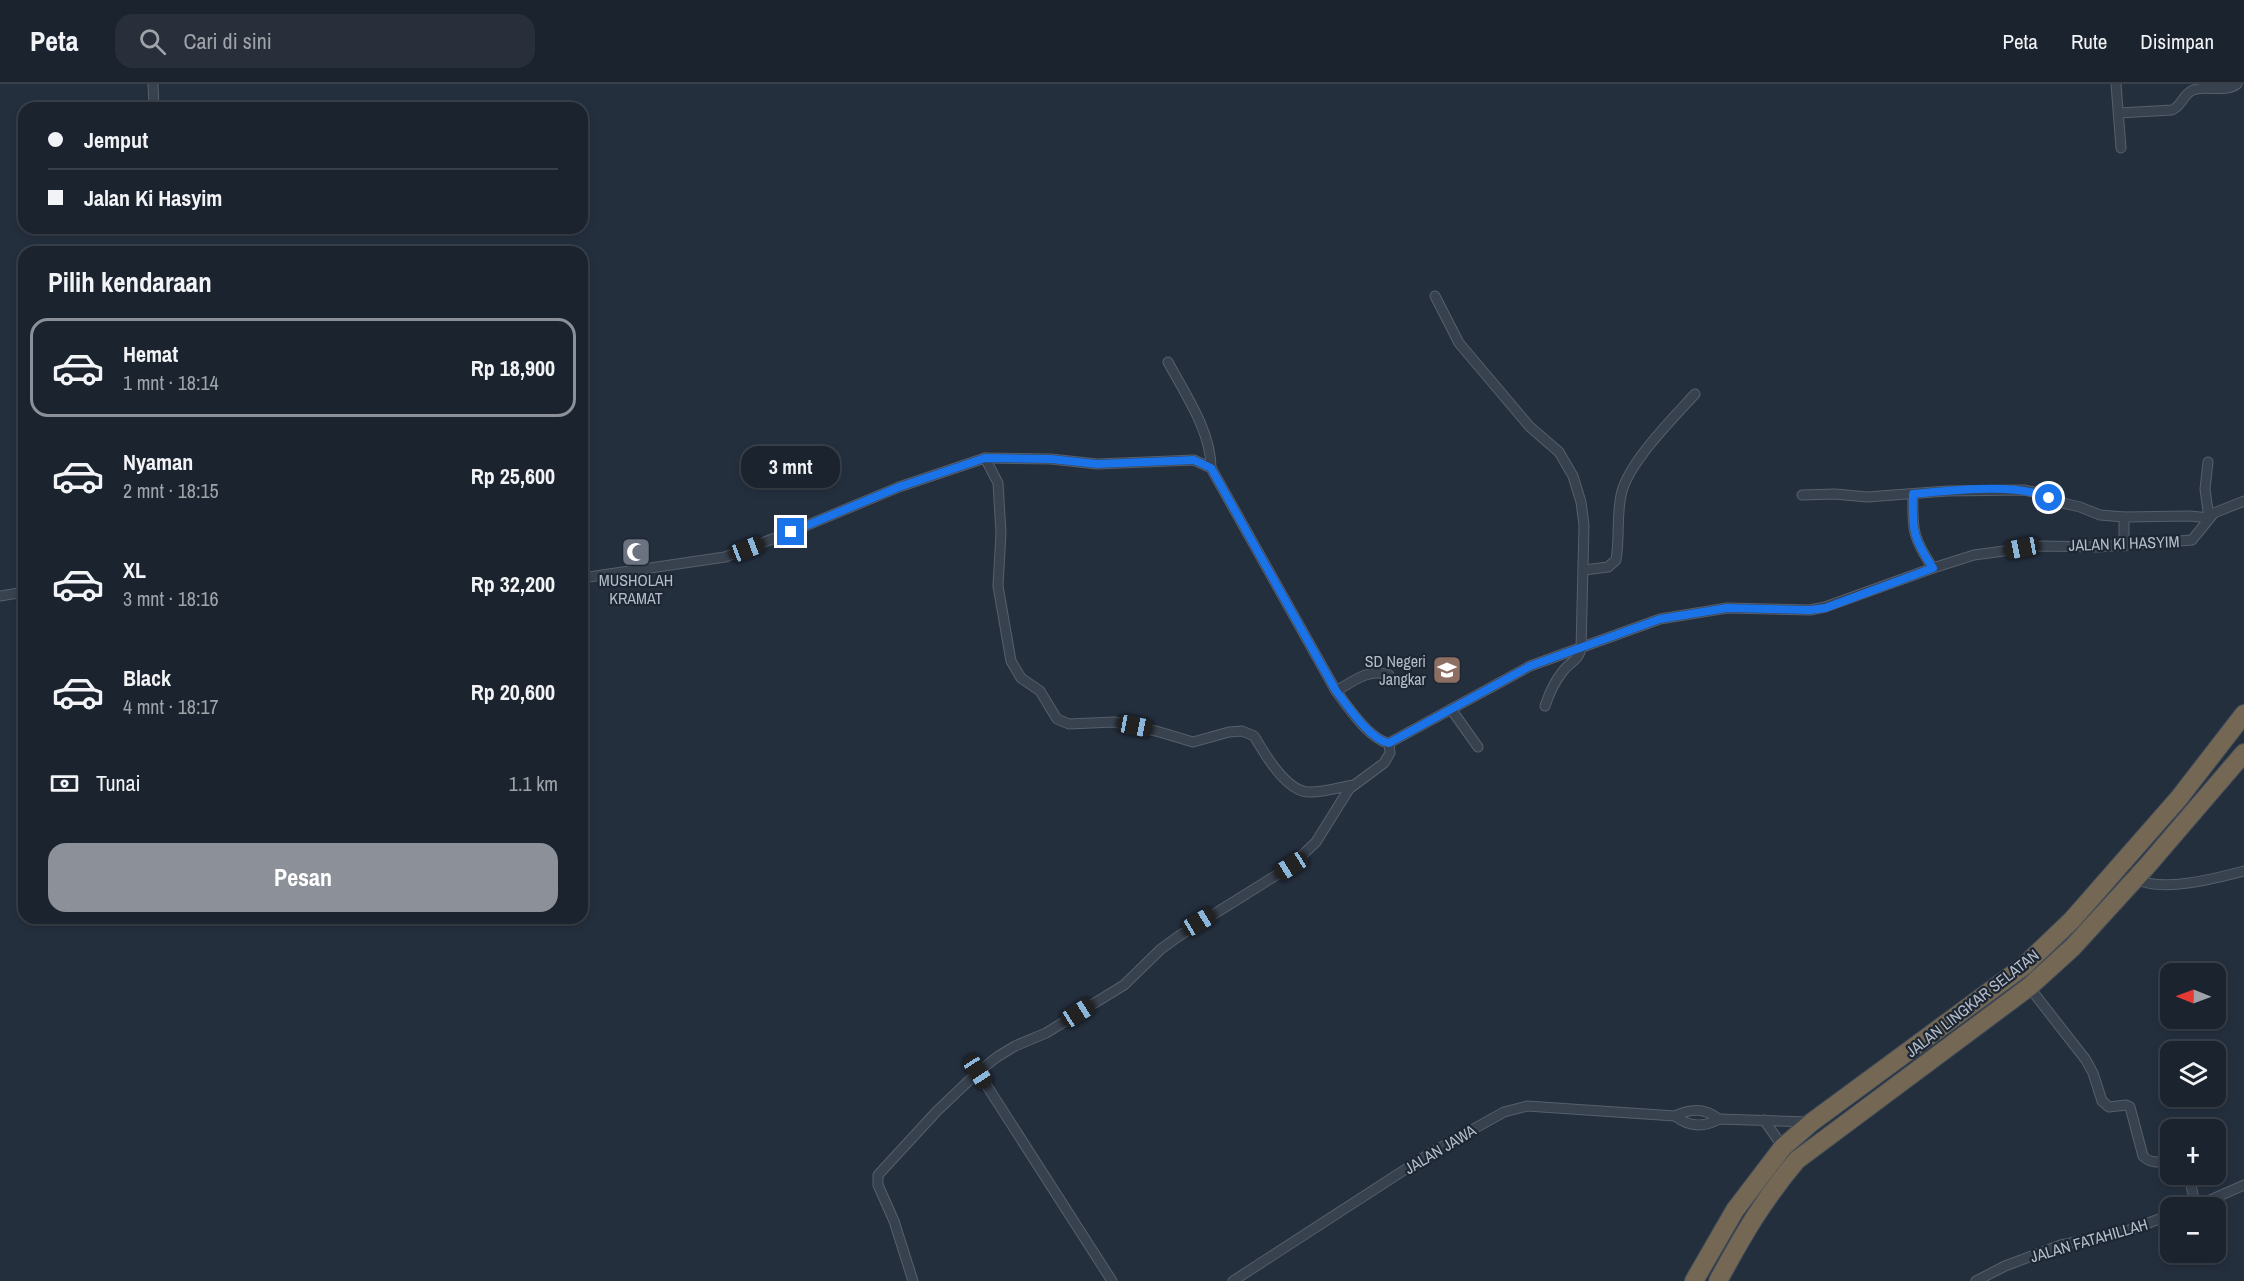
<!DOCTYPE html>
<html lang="id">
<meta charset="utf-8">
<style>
body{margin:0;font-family:"Archivo Narrow",sans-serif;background:#282f3a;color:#f1f3f6;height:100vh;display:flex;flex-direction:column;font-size:22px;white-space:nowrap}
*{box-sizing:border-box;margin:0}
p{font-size:20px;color:#a0a4aa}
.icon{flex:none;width:33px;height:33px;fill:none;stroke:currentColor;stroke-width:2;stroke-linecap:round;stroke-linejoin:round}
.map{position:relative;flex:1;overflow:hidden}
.drawer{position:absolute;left:18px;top:162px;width:570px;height:678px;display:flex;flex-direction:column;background:#1b232e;border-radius:18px;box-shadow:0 3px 9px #0003,0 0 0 2px #39404a}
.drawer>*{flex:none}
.guide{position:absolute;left:18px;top:18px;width:570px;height:132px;border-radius:18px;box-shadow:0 3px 9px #0003,0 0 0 2px #39404a;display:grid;align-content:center;height:132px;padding:0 30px;background:#1b232e}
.needle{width:39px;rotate:271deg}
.fabs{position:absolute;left:2160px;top:879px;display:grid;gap:12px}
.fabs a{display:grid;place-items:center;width:66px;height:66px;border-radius:12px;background:#1b232e;box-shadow:0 3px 9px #0003,0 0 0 2px #39404a;font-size:30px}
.end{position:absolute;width:27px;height:27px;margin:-14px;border:8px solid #1a73e8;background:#fff;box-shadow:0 0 0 3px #fff}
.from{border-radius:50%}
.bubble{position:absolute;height:42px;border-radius:18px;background:#1b232e;box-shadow:0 3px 9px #0003,0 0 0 2px #39404a;font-size:20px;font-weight:700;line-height:42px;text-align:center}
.car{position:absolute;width:18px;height:36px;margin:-18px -9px;border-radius:8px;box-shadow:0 0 4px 2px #0007;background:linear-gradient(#222 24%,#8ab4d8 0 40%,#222 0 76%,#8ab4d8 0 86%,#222 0)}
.guide b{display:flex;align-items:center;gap:21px;height:57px;font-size:22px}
.guide b+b{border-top:2px solid #39404a}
.guide i{width:15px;height:15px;background:#f1f3f6}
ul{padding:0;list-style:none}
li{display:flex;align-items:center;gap:18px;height:99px;margin:0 12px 9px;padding:0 18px;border:3px solid transparent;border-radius:18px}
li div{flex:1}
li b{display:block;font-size:22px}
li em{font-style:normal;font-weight:700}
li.current{border-color:#8c9099}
li>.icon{width:54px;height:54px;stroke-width:1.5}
h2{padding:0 30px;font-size:27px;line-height:72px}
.pay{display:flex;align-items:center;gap:15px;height:66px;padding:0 30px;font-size:22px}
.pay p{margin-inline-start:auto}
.primary-button{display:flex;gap:12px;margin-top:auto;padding:12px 30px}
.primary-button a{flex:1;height:69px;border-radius:18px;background:#8c9099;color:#fff;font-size:24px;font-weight:700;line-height:69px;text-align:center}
header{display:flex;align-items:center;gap:36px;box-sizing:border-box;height:84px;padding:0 30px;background:#1b232e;border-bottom:2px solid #39404a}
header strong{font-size:28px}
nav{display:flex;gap:33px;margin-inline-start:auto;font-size:21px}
.search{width:420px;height:54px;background:#282f3a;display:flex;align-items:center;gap:15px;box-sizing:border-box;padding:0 21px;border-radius:18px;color:#a0a4aa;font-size:22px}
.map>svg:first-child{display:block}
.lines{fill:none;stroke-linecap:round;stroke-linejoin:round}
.street-casing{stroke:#565f6c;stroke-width:11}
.highway-casing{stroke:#434c59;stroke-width:20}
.street{stroke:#38414e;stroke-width:9}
.highway{stroke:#746855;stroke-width:18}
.route{stroke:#1a73e8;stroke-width:8}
.labels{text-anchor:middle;stroke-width:4.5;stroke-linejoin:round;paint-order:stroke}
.street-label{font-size:16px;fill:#b4bcc9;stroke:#1d2633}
.poi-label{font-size:16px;fill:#b4bcc9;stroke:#1d2633}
</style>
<header>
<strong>Peta</strong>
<div class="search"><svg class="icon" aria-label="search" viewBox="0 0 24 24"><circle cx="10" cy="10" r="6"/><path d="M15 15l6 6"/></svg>Cari di sini</div>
<nav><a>Peta</a><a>Rute</a><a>Disimpan</a></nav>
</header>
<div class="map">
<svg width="2244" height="1197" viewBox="0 0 2244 1197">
<rect width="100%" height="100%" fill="#242f3e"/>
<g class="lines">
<!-- street casing -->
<g class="street-casing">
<g id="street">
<polyline points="153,0 154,24"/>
<polyline points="2116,0 2121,64"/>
<path d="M 2119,29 L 2172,26 C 2182,22 2183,10 2193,6 C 2207,1 2225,9 2237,0"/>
<path d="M 1435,212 L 1459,259 L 1530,343 L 1559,368 L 1573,392 L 1581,418 L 1584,441 L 1581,565 C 1578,577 1570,578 1563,587 C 1554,598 1549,610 1545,622"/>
<path d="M 1168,278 C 1185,310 1211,347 1211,384"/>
<path d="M 985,374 L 998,399 L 1001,449 L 998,502 L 1011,577 L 1021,594 L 1040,607 L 1057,635 L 1069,640 L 1114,638 L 1156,647 L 1193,658 L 1229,648 L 1242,647 L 1254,652 C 1264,669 1286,707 1308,708 C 1323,709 1340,703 1354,701"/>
<path d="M 1913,410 C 1912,445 1913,455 1933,484"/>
<polyline points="1802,411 1835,410 1867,413 1947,407 2024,406 2034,408 2054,417 2080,423 2100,431 2124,433 2124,462"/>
<polyline points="2124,433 2190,432 2209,434 2205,405 2208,378"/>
<path d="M 1584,486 L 1608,483 L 1616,476 C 1620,454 1616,429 1622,407 C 1631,376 1673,334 1695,310"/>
<path d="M 582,494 L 725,473 L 791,448 L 899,403 L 985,374 L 1051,375 L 1097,380 L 1194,376 L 1211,384 L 1336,607 C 1347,622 1370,656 1389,659 L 1530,582 L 1660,535 L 1727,524 L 1810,526 L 1825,523 L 1933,484 L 1974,471 L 2042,462 L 2098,463 L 2192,456 L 2214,429 L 2244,417"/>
<polyline points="0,512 24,508"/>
<path d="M 1336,607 C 1354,597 1368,584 1389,591"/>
<polyline points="1451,625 1478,663"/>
<path d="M 2121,778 C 2126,783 2131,791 2137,795 C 2162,809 2217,794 2244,787"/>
<path d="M 2029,903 L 2086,976 L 2093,989 L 2102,1017 L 2109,1023 L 2126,1021 L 2130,1023 L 2143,1072 C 2150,1080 2161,1078 2170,1077"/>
<polyline points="978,988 1112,1197"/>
<path d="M 1675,1032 C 1689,1043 1703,1044 1719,1035 L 1809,1038"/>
<polyline points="1764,1036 1783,1063"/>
<polyline points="2188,1090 2196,1122"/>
<polyline points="2192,1124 2244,1101"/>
<polyline points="913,1197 894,1137 878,1101 878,1091 937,1027 978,988 997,973 1015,962 1046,949 1124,901 1161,865 1179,852 1291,782 1316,758 1349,705 1384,679 1390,669 1389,659"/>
<path d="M 1233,1197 L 1429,1070 L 1504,1028 L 1527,1022 L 1675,1032 C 1691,1024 1705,1024 1719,1035"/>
<polyline points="1976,1197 2005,1182 2061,1161 2124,1148 2170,1131"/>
</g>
</g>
<!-- highway casing -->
<g class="highway-casing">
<g id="highway">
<polyline points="1694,1197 1735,1126 1783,1063 1812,1038 2024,882 2072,836 2179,714 2244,630"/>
<path d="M 1718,1197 C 1743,1151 1763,1116 1797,1076 L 2029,903 L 2073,863 L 2147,782 L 2244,669"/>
</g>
</g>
<!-- street -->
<use href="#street" class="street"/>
<!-- highway -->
<use href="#highway" class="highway"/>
</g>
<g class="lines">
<!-- route -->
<path class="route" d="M 791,448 L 899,403 L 985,374 L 1051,375 L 1097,380 L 1194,376 L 1211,384 L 1336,607 C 1348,622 1370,656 1389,659 L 1530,582 L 1660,535 L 1727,524 L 1810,526 L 1825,524 L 1933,484 C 1913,455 1912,445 1913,410 C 1948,407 2018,398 2049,414"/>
</g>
<!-- icons -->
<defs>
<g id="mosque-square" transform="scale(1.5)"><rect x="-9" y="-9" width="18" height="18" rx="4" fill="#6b7280" stroke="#1d2633"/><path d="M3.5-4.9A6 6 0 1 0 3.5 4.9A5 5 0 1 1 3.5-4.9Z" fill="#fff"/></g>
<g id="school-square" transform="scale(1.5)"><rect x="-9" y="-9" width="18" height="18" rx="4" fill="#8d6e63" stroke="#1d2633"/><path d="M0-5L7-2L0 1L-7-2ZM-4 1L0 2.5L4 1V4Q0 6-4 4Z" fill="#fff"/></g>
</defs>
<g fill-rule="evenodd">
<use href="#mosque-square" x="636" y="468"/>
<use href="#school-square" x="1447" y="586"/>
</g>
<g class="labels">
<!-- street labels -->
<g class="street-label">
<text transform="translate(2124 459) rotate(-2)" y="6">JALAN KI HASYIM</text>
<text transform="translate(1972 919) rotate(-38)" y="6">JALAN LINGKAR SELATAN</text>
<text transform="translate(1440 1065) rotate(-31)" y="6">JALAN JAWA</text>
<text transform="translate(2089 1156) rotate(-16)" y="6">JALAN FATAHILLAH</text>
</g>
<!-- poi labels -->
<g class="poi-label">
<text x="636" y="502">MUSHOLAH<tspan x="636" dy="18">KRAMAT</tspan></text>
<text x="1426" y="583" text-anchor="end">SD Negeri<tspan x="1426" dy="18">Jangkar</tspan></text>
</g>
</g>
</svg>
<div class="fabs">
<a><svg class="needle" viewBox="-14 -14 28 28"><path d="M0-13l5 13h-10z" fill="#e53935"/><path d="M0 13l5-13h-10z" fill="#a0a4aa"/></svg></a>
<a><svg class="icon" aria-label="layers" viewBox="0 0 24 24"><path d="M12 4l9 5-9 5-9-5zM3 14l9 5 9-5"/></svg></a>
<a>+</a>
<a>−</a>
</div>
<i class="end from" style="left:2049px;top:414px"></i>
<i class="end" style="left:791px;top:448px"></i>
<div class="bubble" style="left:741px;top:362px;width:99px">3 mnt</div>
<i class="car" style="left:2022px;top:464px;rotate:259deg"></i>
<i class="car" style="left:747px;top:465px;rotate:69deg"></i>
<i class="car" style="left:1135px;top:642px;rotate:101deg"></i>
<i class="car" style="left:1291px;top:782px;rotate:238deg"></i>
<i class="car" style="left:1199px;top:838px;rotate:59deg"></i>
<i class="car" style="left:1078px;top:929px;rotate:58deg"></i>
<i class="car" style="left:978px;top:988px;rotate:147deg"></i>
<div class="guide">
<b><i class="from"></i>Jemput</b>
<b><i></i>Jalan Ki Hasyim</b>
</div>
<section class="drawer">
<h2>Pilih kendaraan</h2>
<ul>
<li class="current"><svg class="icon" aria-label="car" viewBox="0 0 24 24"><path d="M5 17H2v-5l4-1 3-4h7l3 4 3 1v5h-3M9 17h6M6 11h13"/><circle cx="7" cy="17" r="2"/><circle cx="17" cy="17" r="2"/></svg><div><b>Hemat</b><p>1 mnt · 18:14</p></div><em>Rp 18,900</em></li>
<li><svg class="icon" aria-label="car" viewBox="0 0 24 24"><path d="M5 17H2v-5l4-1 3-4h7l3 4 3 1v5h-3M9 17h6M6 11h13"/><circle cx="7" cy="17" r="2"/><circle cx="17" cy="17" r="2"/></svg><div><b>Nyaman</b><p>2 mnt · 18:15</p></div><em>Rp 25,600</em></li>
<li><svg class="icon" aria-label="car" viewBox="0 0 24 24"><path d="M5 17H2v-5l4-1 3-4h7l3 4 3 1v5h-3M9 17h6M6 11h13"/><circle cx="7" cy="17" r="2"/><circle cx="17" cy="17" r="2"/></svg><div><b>XL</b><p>3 mnt · 18:16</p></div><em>Rp 32,200</em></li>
<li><svg class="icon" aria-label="car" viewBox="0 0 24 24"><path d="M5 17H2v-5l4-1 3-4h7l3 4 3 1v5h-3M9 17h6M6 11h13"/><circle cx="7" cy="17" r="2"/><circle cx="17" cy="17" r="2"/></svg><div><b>Black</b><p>4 mnt · 18:17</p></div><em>Rp 20,600</em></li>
</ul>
<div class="pay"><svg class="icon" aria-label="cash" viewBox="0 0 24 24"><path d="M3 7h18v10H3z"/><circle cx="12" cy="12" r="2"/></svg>Tunai<p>1.1 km</p></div>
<div class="primary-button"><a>Pesan</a></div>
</section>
</div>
